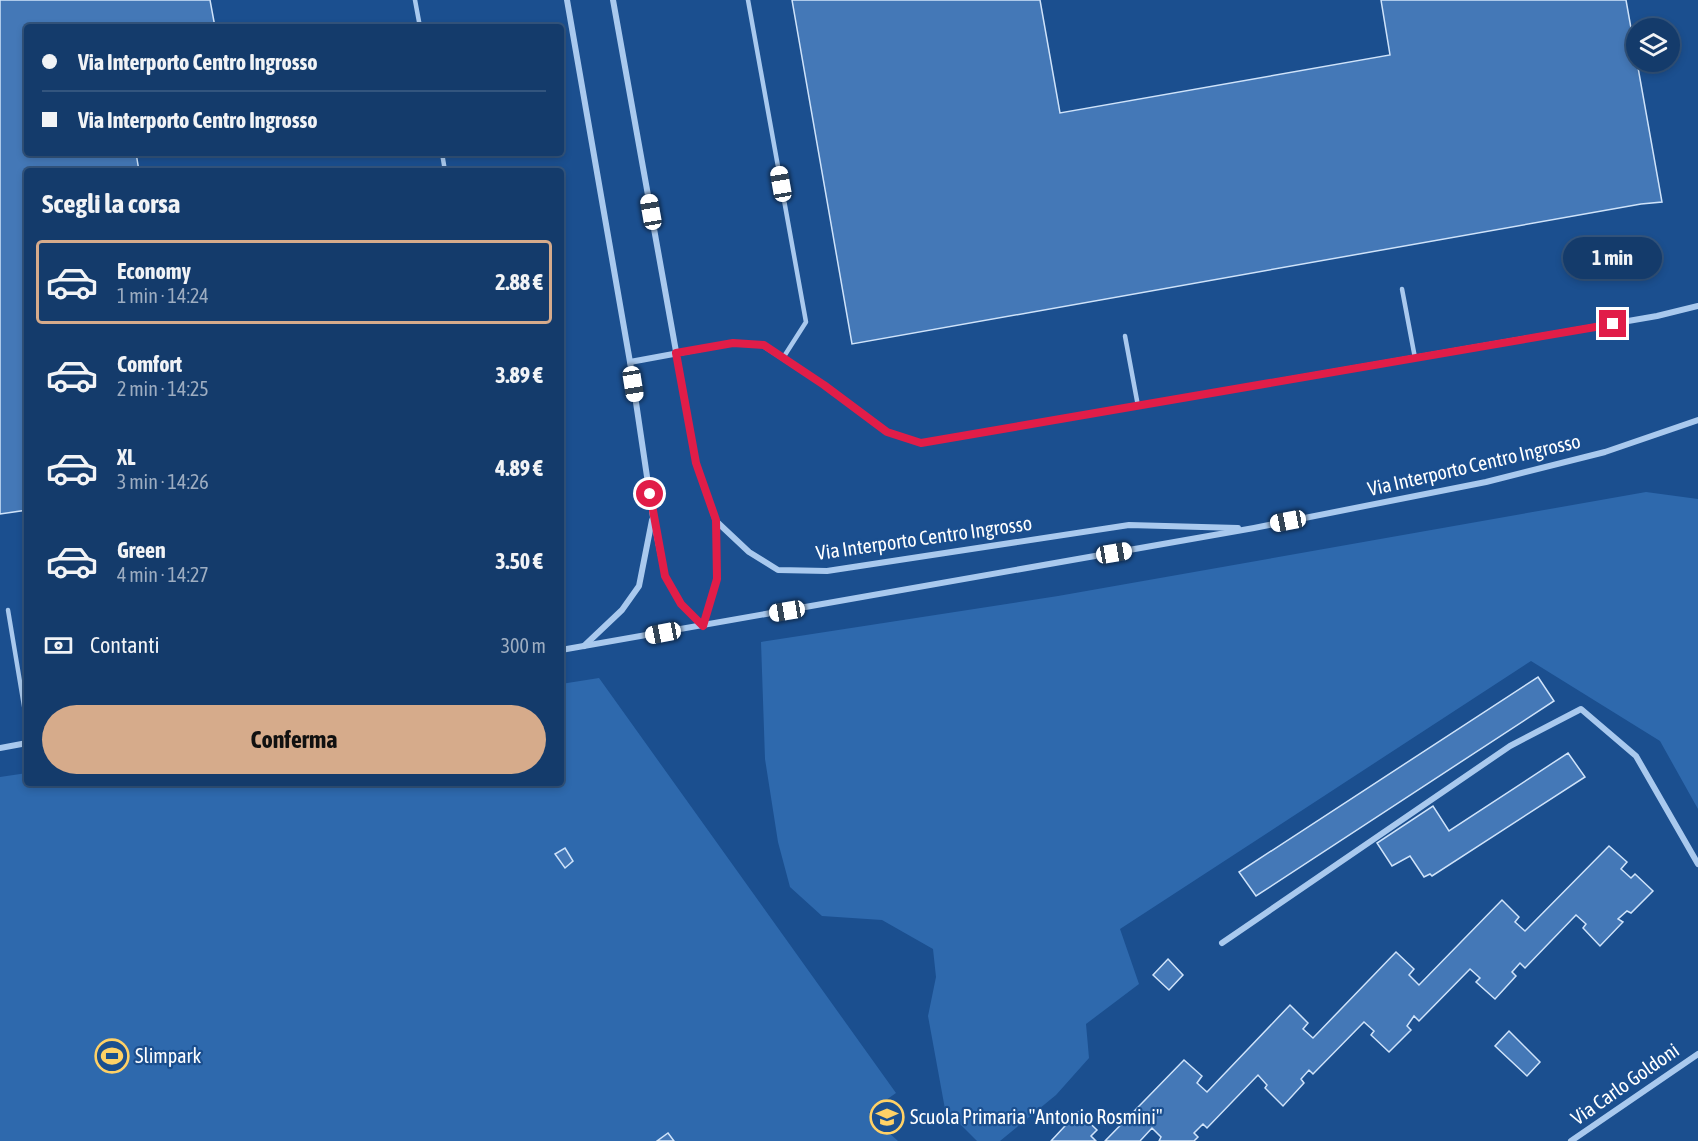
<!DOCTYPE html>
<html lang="it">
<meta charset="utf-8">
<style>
body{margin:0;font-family:"Asap Condensed",sans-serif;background:#214673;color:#f1f3f6;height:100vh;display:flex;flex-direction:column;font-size:22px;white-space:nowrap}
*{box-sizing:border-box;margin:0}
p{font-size:20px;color:#9dadc1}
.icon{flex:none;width:33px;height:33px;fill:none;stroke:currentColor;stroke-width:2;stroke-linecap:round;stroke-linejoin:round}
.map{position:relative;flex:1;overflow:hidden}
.sheet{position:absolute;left:24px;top:168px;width:540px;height:618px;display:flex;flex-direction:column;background:#143b6b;border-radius:6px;box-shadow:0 3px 9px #0003,0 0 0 2px #33557e}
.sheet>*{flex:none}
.top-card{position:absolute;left:24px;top:24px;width:540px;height:132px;border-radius:6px;box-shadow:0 3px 9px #0003,0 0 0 2px #33557e;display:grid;align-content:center;height:132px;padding:0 18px;background:#143b6b}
.controls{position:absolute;left:1626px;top:18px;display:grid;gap:12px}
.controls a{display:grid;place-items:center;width:54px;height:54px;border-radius:50%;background:#143b6b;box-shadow:0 3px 9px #0003,0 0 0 2px #33557e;font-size:30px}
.end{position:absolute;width:27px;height:27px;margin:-14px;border:8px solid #e11d48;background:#fff;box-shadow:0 0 0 3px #fff}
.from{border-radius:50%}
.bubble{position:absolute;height:42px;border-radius:21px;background:#143b6b;box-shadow:0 3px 9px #0003,0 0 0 2px #33557e;font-size:20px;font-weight:700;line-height:42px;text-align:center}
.car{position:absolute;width:18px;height:36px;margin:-18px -9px;border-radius:8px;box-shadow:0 0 4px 2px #0007;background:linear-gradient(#fff 24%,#345 0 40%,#fff 0 76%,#345 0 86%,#fff 0)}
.top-card b{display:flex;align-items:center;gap:21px;height:57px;font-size:22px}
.top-card b+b{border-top:2px solid #33557e}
.top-card i{width:15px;height:15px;background:#f1f3f6}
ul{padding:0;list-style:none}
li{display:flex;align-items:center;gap:18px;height:84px;margin:0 12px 9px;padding:0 6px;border:3px solid transparent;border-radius:6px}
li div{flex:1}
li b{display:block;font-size:22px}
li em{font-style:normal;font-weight:700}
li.active{border-color:#d6ab8b}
li>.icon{width:54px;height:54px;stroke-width:1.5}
h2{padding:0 18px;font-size:27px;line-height:72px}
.pay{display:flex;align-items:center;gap:15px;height:66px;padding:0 18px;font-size:22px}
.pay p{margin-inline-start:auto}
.button{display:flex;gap:12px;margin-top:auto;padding:12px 18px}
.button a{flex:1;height:69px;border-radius:36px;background:#d6ab8b;color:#111;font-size:24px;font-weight:700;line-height:69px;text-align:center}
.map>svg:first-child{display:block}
.green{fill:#2e69ad}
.building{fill:#4478b7;stroke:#cfe3fa;stroke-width:1.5}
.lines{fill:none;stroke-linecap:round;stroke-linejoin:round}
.lane{stroke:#a9c9ee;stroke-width:4.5}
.street{stroke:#a9c9ee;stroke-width:6}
.route{stroke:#e11d48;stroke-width:8}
.labels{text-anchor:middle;stroke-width:4.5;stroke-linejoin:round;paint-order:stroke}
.street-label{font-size:20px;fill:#fff;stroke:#1b4f8f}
.poi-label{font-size:20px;fill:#fff;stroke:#1b4f8f;text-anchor:start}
</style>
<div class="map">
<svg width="1698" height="1141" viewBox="0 0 1698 1141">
<rect width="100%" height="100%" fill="#1b4f8f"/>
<!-- green -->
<g class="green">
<polygon points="1646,492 1698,499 1698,809 1660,741 1531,661 1120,929 1139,984 1086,1024 1089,1058 1056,1095 1000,1141 977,1141 945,1109 928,1016 936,977 933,949 882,920 822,916 790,887 778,842 765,759 761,642 1058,596"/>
<polygon points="599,678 896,1093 869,1112 877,1122 898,1141 0,1141 0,777 27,773 27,783 561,783 561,684"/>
</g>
<!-- building -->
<g class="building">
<polygon points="0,0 210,0 215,27 27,27 27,153 136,153 139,171 27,171 27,510 0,514"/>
<polygon points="792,0 1040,0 1060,113 1390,55 1381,0 1626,0 1662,202 1641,204 852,344"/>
<polygon points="1538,677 1554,701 1256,896 1239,872"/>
<polygon points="1568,753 1585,777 1432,876 1430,874 1424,877 1410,856 1392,866 1377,843 1433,806 1449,831"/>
<polygon points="1609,846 1627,862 1621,869 1631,878 1635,874 1653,891 1631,913 1627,911 1618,919 1623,922 1600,946 1583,928 1586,924 1576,915 1525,968 1520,963 1512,972 1516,976 1495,999 1476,982 1480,978 1470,969 1419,1021 1414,1016 1407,1026 1411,1030 1389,1052 1371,1035 1374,1031 1364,1022 1313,1074 1309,1070 1301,1079 1304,1083 1283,1106 1265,1088 1267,1085 1258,1075 1207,1128 1203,1124 1194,1133 1198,1137 1194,1141 1159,1141 1161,1137 1152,1128 1140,1141 1105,1141 1184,1060 1202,1076 1197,1083 1207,1092 1290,1005 1308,1023 1303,1029 1313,1038 1396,952 1414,969 1409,975 1419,985 1502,900 1519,917 1515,922 1525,931"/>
<polygon points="565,848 573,861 565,868 555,854"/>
<polygon points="1168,959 1183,975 1169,990 1153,975"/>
<polygon points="1509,1031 1540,1062 1527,1076 1495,1046"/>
<polygon points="1078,1112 1097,1130 1091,1136 1096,1141 1051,1141"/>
<polygon points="668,1133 674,1141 657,1141"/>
</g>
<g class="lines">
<!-- lane -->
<g class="lane">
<polyline points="415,0 420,27"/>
<polyline points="748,0 806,322 783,358"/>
<polyline points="442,153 445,171"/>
<polyline points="1402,289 1415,358"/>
<polyline points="1125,336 1138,406"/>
<polyline points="8,610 27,724"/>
</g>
<!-- street -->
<g class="street">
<polyline points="567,0 630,362 653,517 665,576 681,604 703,626"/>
<polyline points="613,0 696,463 716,521 749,552 778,570 827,571 1129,525 1238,528"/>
<polyline points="630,362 733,343 763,345 824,385 887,432 921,443 1657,316 1698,306"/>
<polyline points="703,626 717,579 716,521"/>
<polyline points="584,646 622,610 639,586 652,520"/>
<polyline points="561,650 1254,528 1486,482 1605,452 1698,420"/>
<polyline points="0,748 27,743"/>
<polyline points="1222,943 1510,746 1581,709 1636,756 1698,864"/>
<polyline points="1571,1141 1698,1054"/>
</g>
</g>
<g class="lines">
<!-- route -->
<polyline class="route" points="650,494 665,576 681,604 703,626 717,579 716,520 696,463 676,353 733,343 764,345 824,385 887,432 921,443 1613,324"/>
</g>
<!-- icons -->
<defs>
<g id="stadium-ring" transform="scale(1.725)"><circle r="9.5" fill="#1b4f8f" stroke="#ffd166" stroke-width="1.5"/><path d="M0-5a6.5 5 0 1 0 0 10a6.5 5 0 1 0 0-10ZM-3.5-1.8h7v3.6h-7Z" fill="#ffd166"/></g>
<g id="school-ring" transform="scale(1.725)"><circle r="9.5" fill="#1b4f8f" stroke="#ffd166" stroke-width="1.5"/><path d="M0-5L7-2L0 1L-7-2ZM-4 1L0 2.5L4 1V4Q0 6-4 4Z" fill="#ffd166"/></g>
</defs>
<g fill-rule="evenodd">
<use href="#stadium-ring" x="112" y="1056"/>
<use href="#school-ring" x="887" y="1117"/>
</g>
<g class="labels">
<!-- street labels -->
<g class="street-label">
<text transform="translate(1474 465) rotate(-13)" y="7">Via Interporto Centro Ingrosso</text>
<text transform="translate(924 538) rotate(-8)" y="7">Via Interporto Centro Ingrosso</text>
<text transform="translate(1625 1084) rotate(-35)" y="7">Via Carlo Goldoni</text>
</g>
<!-- poi labels -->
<g class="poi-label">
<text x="135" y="1063">Slimpark</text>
<text x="910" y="1124">Scuola Primaria "Antonio Rosmini"</text>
</g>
</g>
</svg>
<div class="controls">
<a><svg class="icon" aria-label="layers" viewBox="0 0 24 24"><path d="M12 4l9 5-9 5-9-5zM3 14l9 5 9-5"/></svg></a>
</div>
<i class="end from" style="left:650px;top:494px"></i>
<i class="end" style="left:1613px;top:324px"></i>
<div class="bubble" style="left:1563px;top:237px;width:99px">1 min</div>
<i class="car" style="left:781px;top:184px;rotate:350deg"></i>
<i class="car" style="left:651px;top:212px;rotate:350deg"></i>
<i class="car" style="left:633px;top:384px;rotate:171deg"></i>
<i class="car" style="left:1288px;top:521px;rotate:259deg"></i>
<i class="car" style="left:1114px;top:553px;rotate:80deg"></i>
<i class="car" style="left:787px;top:611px;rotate:260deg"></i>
<i class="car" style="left:663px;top:633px;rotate:259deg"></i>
<div class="top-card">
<b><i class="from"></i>Via Interporto Centro Ingrosso</b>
<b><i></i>Via Interporto Centro Ingrosso</b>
</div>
<section class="sheet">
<h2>Scegli la corsa</h2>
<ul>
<li class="active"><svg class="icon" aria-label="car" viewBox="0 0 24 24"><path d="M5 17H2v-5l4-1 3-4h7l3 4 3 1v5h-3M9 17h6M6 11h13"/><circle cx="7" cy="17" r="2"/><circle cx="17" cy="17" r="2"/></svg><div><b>Economy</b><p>1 min · 14:24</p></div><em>2.88 €</em></li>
<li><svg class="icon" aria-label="car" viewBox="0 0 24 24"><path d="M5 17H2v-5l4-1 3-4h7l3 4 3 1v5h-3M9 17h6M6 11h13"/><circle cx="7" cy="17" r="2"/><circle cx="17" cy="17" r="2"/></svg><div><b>Comfort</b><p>2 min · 14:25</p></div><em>3.89 €</em></li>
<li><svg class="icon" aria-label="car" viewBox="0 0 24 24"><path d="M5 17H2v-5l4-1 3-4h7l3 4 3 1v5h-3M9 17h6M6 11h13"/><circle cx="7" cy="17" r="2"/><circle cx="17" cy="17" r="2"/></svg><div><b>XL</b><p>3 min · 14:26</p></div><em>4.89 €</em></li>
<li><svg class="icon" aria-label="car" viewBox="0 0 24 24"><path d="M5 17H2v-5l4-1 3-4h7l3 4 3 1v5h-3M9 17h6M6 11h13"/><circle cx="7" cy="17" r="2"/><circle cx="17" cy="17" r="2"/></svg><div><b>Green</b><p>4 min · 14:27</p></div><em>3.50 €</em></li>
</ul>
<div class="pay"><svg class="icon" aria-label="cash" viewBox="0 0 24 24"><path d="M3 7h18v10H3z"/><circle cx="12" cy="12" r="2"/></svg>Contanti<p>300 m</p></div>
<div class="button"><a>Conferma</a></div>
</section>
</div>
